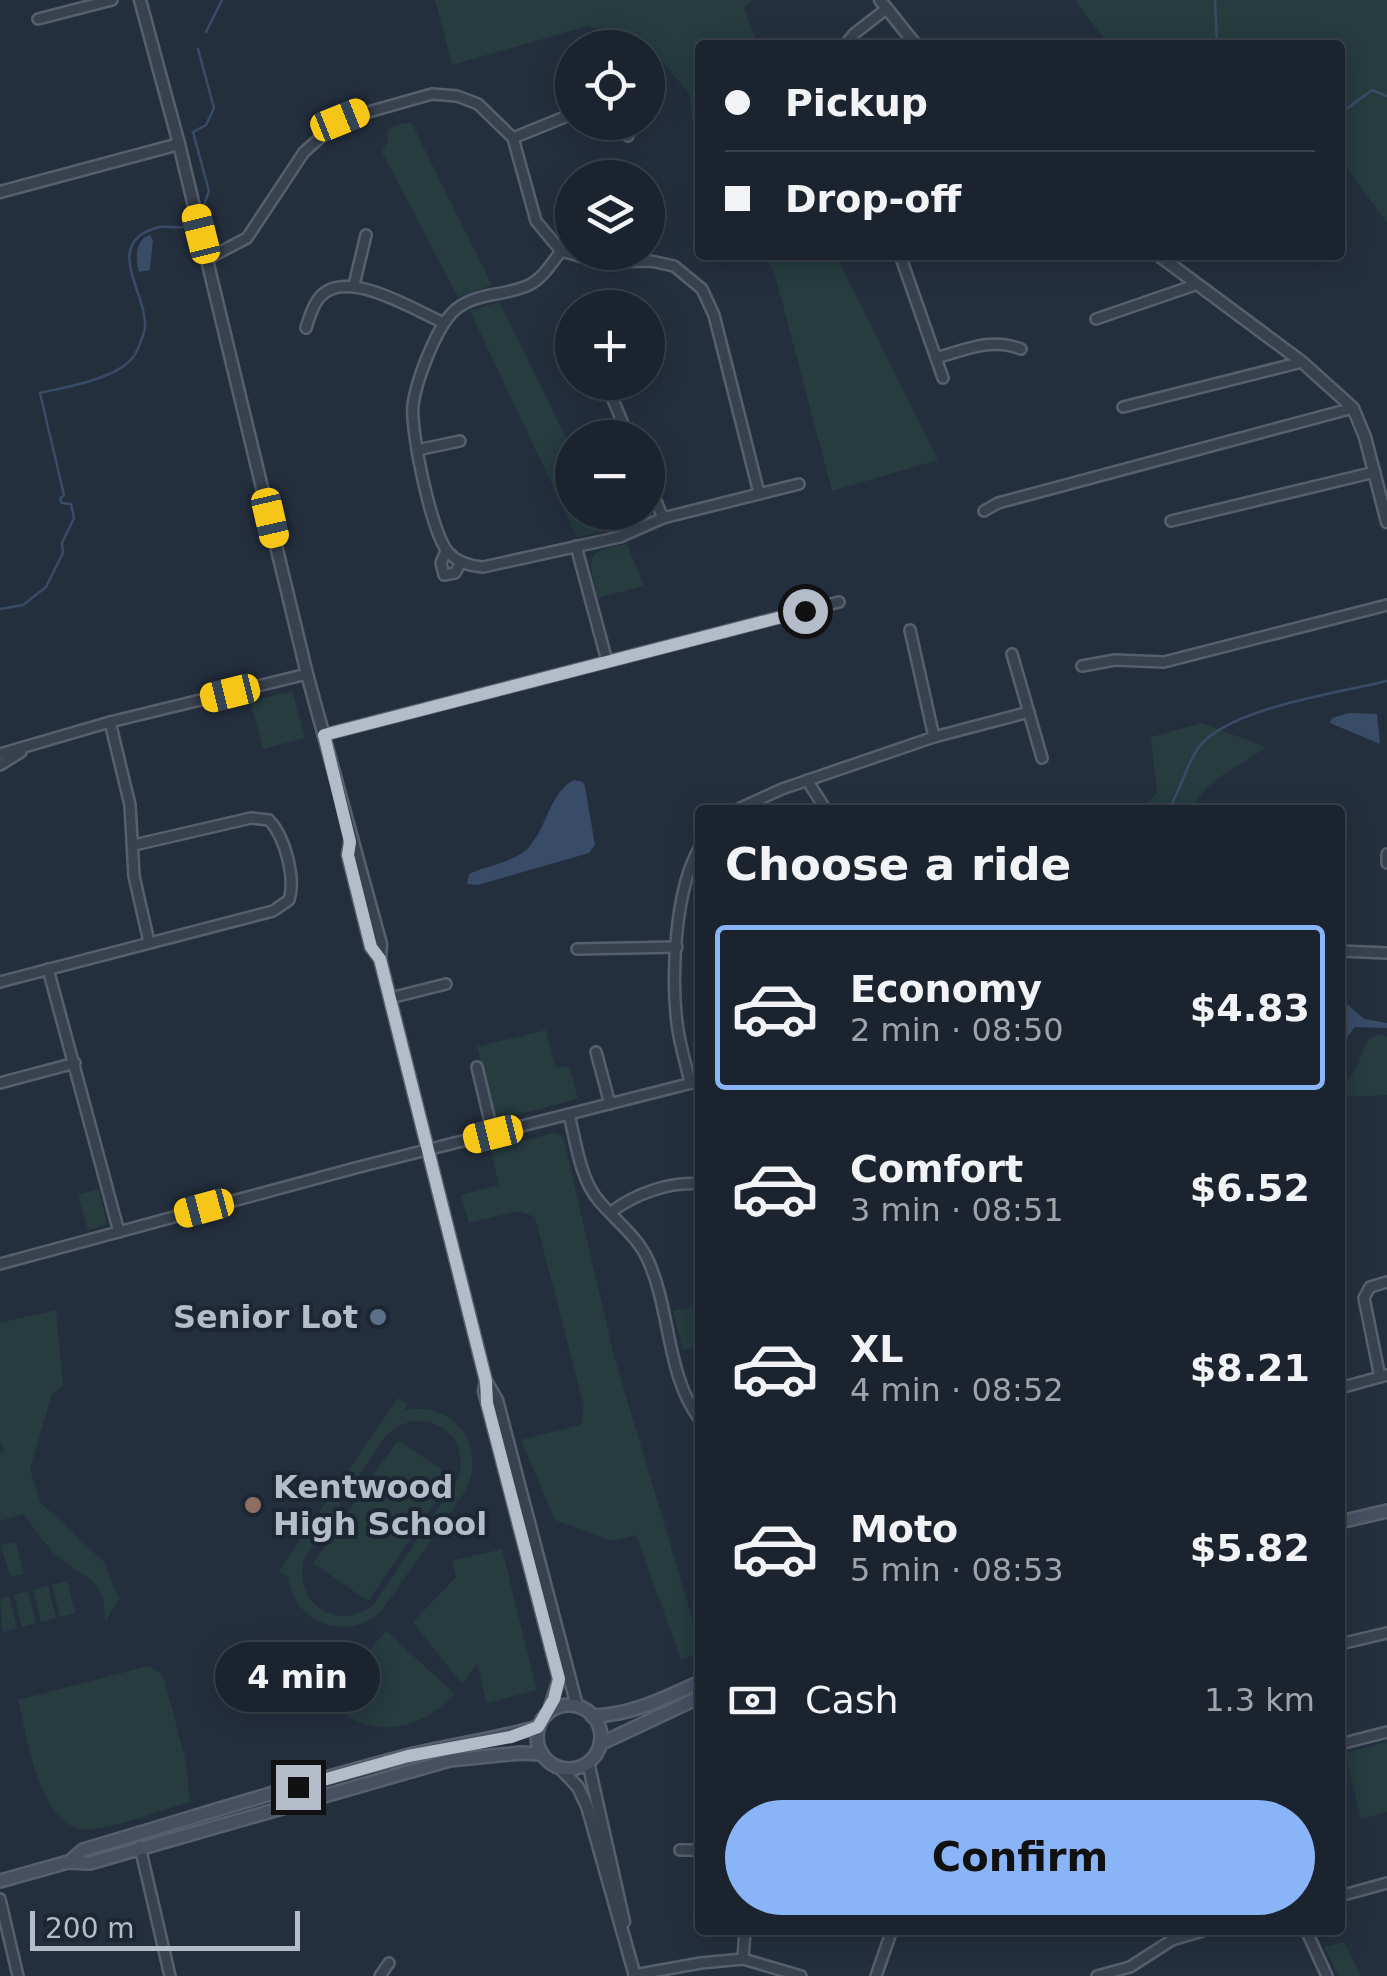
<!DOCTYPE html>
<meta charset="utf-8">
<style>
body{margin:0;font-family:"DejaVu Sans",sans-serif;background:#242b36;color:#f1f3f6;height:100vh;display:flex;flex-direction:column;font-size:38px;white-space:nowrap}
*{box-sizing:border-box;margin:0}
p{font-size:32px;color:#a0a4aa}
.icon{flex:none;width:55px;height:55px;fill:none;stroke:currentColor;stroke-width:2;stroke-linecap:round;stroke-linejoin:round}
.map{position:relative;flex:1;overflow:hidden}
.panel{position:absolute;left:695px;top:805px;width:650px;height:1130px;display:flex;flex-direction:column;background:#1b232e;border-radius:10px;box-shadow:0 5px 25px #0003,0 0 0 2px #39404a}
.panel>*{flex:none}
.banner{position:absolute;left:695px;top:40px;width:650px;height:220px;border-radius:10px;box-shadow:0 5px 25px #0003,0 0 0 2px #39404a;display:grid;align-content:center;height:220px;padding:0 30px;background:#1b232e}
.fabs{position:absolute;left:555px;top:30px;display:grid;gap:20px}
.fabs a{display:grid;place-items:center;width:110px;height:110px;border-radius:50%;background:#1b232e;box-shadow:0 5px 25px #0003,0 0 0 2px #39404a;font-size:50px}
.scale{position:absolute;left:30px;bottom:25px;width:270px;box-sizing:border-box;padding-left:10px;border:5px solid #b4bcc9;border-top:0;font-size:28px;line-height:35px;white-space:nowrap;color:#b4bcc9;-webkit-text-stroke:8px #1d2633;paint-order:stroke}
.end{position:absolute;width:45px;height:45px;margin:-22px;border:12px solid #b4bcc9;background:#111;box-shadow:0 0 0 5px #111}
.from{border-radius:50%}
.bubble{position:absolute;height:70px;border-radius:35px;background:#1b232e;box-shadow:0 5px 25px #0003,0 0 0 2px #39404a;font-size:32px;font-weight:700;line-height:70px;text-align:center}
.car{position:absolute;width:30px;height:60px;margin:-30px -15px;border-radius:12px;box-shadow:0 0 8px 2px #0007;background:linear-gradient(#f5c518 24%,#345 0 40%,#f5c518 0 76%,#345 0 86%,#f5c518 0)}
.banner b{display:flex;align-items:center;gap:35px;height:95px;font-size:38px}
.banner b+b{border-top:2px solid #39404a}
.banner i{width:25px;height:25px;background:#f1f3f6}
ul{padding:0;list-style:none}
li{display:flex;align-items:center;gap:30px;height:165px;margin:0 20px 15px;padding:0 10px;border:5px solid transparent;border-radius:10px}
li div{flex:1}
li b{display:block;font-size:38px}
li em{font-style:normal;font-weight:700}
li.selected{border-color:#8ab4f8}
li>.icon{width:90px;height:90px;stroke-width:1.5}
h2{padding:0 30px;font-size:45px;line-height:120px}
.pay{display:flex;align-items:center;gap:25px;height:110px;padding:0 30px;font-size:38px}
.pay p{margin-inline-start:auto}
.action{display:flex;gap:20px;margin-top:auto;padding:20px 30px}
.action a{flex:1;height:115px;border-radius:60px;background:#8ab4f8;color:#111;font-size:40px;font-weight:700;line-height:115px;text-align:center}
.map>svg:first-child{display:block}
.green{fill:#263c3f;fill-rule:evenodd}
.water{fill:#394c67}
.lines{fill:none;stroke-linecap:round;stroke-linejoin:round}
.stream{stroke:#394c67;stroke-width:2.5}
.minor-casing{stroke:#565f6c;stroke-width:14}
.tertiary-casing{stroke:#565f6c;stroke-width:15}
.secondary-casing{stroke:#565f6c;stroke-width:16}
.minor{stroke:#38414e;stroke-width:9}
.tertiary{stroke:#38414e;stroke-width:10}
.secondary{stroke:#465061;stroke-width:11}
.route{stroke:#b4bcc9;stroke-width:12}
.service-dot{fill:#5c6f8a;stroke:#1d2633;stroke-width:4}
.education-dot{fill:#8d6e63;stroke:#1d2633;stroke-width:4}
.labels{text-anchor:middle;stroke-width:8;stroke-linejoin:round;paint-order:stroke}
.poi-label{font-size:32px;font-weight:bold;fill:#b4bcc9;stroke:#1d2633;text-anchor:end}
</style>
<div class="map">
<svg width="1387" height="1976" viewBox="0 0 1387 1976">
<rect width="100%" height="100%" fill="#242f3e"/>
<!-- green -->
<g class="green">
<polygon points="435,0 753,0 744,8 758,45 700,45 700,180 689,93 649,46 588,26 452,65"/>
<polygon points="1075,0 1387,0 1387,223 1344,164 1340,163 1340,45 1109,45"/>
<polygon points="411,122 492,285 458,297 382,152 388,140 387,131 395,125"/>
<polygon points="764,255 836,255 938,460 832,491 775,275"/>
<polygon points="499,302 572,450 572,512 604,513 613,530 577,537 470,311"/>
<path d="M 627,544 L 644,586 L 598,598 C 589,559 582,551 627,544 Z"/>
<polygon points="292,691 305,738 263,749 250,701"/>
<path d="M 1202,723 L 1266,747 C 1239,768 1204,778 1193,810 L 1140,810 L 1157,793 L 1151,737 Z"/>
<polygon points="546,1030 556,1068 569,1066 578,1099 496,1120 477,1047"/>
<path d="M 1381,1034 L 1387,1037 L 1387,1095 L 1343,1097 C 1341,1081 1351,1080 1357,1067 C 1365,1051 1361,1038 1381,1034 Z"/>
<polygon points="554,1133 563,1136 614,1356 700,1644 700,1653 681,1659 636,1535 612,1541 555,1520 521,1440 581,1425 584,1406 535,1217 518,1211 469,1223 461,1195 499,1185 490,1149"/>
<polygon points="99,1189 107,1224 88,1230 78,1195"/>
<polygon points="700,1305 700,1346 683,1350 673,1311"/>
<path d="M 56,1310 L 63,1386 L 52,1394 L 30,1469 L 40,1502 L 104,1562 L 119,1599 L 105,1622 C 106,1572 81,1580 53,1552 C 42,1541 33,1526 23,1514 L 0,1521 L 0,1453 L 5,1452 L 0,1441 L 0,1323 Z"/>
<path d="M 398,1398 L 407,1404 L 405,1410 C 456,1400 489,1449 464,1493 L 380,1613 C 344,1642 295,1624 288,1577 L 279,1571 ZM 412,1421 C 446,1418 469,1446 458,1479 L 373,1605 C 337,1634 290,1601 305,1557 L 384,1438 L 396,1427 Z"/>
<polygon points="398,1440 453,1477 368,1601 313,1563"/>
<polygon points="16,1542 24,1574 10,1577 1,1545"/>
<polygon points="502,1549 537,1690 487,1703 477,1663 462,1684 413,1622 456,1577 452,1561"/>
<polygon points="67,1581 75,1613 60,1617 52,1585"/>
<polygon points="48,1586 56,1618 41,1622 33,1590"/>
<polygon points="28,1591 36,1623 22,1627 14,1595"/>
<polygon points="9,1596 17,1628 3,1632 0,1599"/>
<path d="M 386,1631 L 455,1694 C 415,1735 370,1738 325,1702 Z"/>
<path d="M 148,1666 L 163,1675 L 186,1762 L 190,1802 C 158,1811 125,1825 93,1829 C 39,1837 28,1736 18,1700 Z"/>
<polygon points="1387,1742 1387,1812 1361,1819 1345,1753"/>
<polygon points="1344,1942 1361,1976 1339,1976 1324,1947"/>
</g>
<!-- water -->
<g class="water">
<path d="M 150,235 L 153,240 L 150,270 L 139,272 C 135,259 135,239 150,235 Z"/>
<polygon points="1349,713 1377,714 1380,744 1330,723 1332,718"/>
<path d="M 574,780 L 583,782 L 585,787 L 595,845 L 589,853 L 478,885 L 467,884 L 469,874 C 488,865 516,862 529,847 C 547,827 550,792 574,780 Z"/>
<polygon points="1340,998 1364,1019 1387,1023 1387,1028 1355,1027 1340,1046"/>
</g>
<g class="lines">
<!-- stream -->
<g class="stream">
<polyline points="1215,0 1217,45"/>
<polyline points="206,32 222,0"/>
<polyline points="198,49 214,108 206,125 193,132 209,191 202,211"/>
<polyline points="1340,114 1372,90 1387,96"/>
<path d="M 0,609 L 23,605 L 46,587 L 63,553 L 62,543 L 74,518 L 71,504 L 62,503 L 60,499 L 64,495 L 40,393 C 65,387 118,379 134,356 C 138,350 144,334 145,327 C 147,292 100,241 160,227 C 167,226 176,228 183,227"/>
<path d="M 1168,810 C 1181,791 1185,766 1199,747 C 1229,708 1338,693 1387,681"/>
</g>
<!-- minor casing -->
<g class="minor-casing">
<g id="minor">
<polyline points="38,19 112,0"/>
<polyline points="845,45 854,34 886,9"/>
<polyline points="612,122 628,136"/>
<polyline points="513,138 572,114"/>
<path d="M 561,251 C 552,263 543,278 529,285 C 504,297 472,291 451,314 C 435,332 416,381 413,405 C 410,429 432,537 449,553 C 458,563 471,566 483,567 L 620,537 L 663,518 L 799,484"/>
<polyline points="900,255 943,378"/>
<polyline points="207,259 247,238 304,152 340,120 432,94 457,96 478,104 513,138 536,221 561,251 601,262 651,261 674,266 702,289 714,315 759,493"/>
<polyline points="354,285 366,235"/>
<polyline points="1096,319 1195,285"/>
<path d="M 306,328 C 309,318 312,307 319,298 C 345,266 414,310 444,323"/>
<path d="M 936,358 C 965,350 991,337 1021,349"/>
<polyline points="609,390 629,438"/>
<polyline points="1123,407 1302,362"/>
<polyline points="417,450 460,441"/>
<polyline points="648,482 663,518"/>
<polyline points="984,511 998,503 1353,408"/>
<polyline points="1171,521 1375,472"/>
<polyline points="576,546 607,661"/>
<polyline points="446,551 441,563 444,575 455,573 461,562"/>
<polyline points="910,630 934,737"/>
<polyline points="1012,654 1042,758"/>
<polyline points="1082,666 1115,660 1164,662 1387,605"/>
<polyline points="110,722 130,805 134,876 149,942"/>
<polyline points="323,735 839,602"/>
<polyline points="0,754 110,722 307,674"/>
<polyline points="0,765 21,752"/>
<polyline points="807,780 826,810"/>
<polyline points="736,810 782,789 934,737 1029,712"/>
<polyline points="1387,854 1387,863"/>
<polyline points="577,949 677,947"/>
<polyline points="1340,951 1387,953"/>
<polyline points="48,969 119,1232"/>
<path d="M 0,982 L 273,911 L 289,900 C 296,878 285,837 269,820 L 251,818 L 134,845"/>
<polyline points="390,998 446,984"/>
<polyline points="596,1052 610,1104"/>
<polyline points="477,1067 493,1134"/>
<polyline points="0,1083 75,1063"/>
<path d="M 690,1083 C 686,1063 679,1043 677,1023 C 671,975 675,888 700,847"/>
<path d="M 569,1115 C 576,1142 580,1179 599,1201 C 616,1221 637,1236 648,1260 C 671,1311 666,1375 700,1420"/>
<path d="M 611,1212 C 635,1194 670,1181 700,1184"/>
<polyline points="0,1264 359,1167 700,1081"/>
<polyline points="1380,1377 1364,1298 1370,1287 1387,1282"/>
<polyline points="1340,1388 1387,1375"/>
<polyline points="1340,1644 1387,1633"/>
<polyline points="1340,1744 1387,1732"/>
<polyline points="140,1847 170,1976"/>
<polyline points="680,1850 700,1850"/>
<polyline points="1340,1896 1387,1883"/>
<polyline points="0,1899 18,1976"/>
<polyline points="1306,1930 1327,1976"/>
<polyline points="743,1959 745,1930"/>
<polyline points="634,1975 701,1963 743,1959 801,1976"/>
<polyline points="380,1976 389,1963"/>
<polyline points="876,1976 892,1930"/>
<polyline points="1097,1976 1130,1967 1172,1940 1206,1930"/>
</g>
</g>
<!-- tertiary casing -->
<g class="tertiary-casing">
<g id="tertiary">
<polyline points="140,0 179,144 307,674 381,944 380,959 486,1381 484,1391 559,1679 548,1713"/>
<polyline points="880,0 916,45"/>
<polyline points="0,192 179,144"/>
<polyline points="1158,255 1302,362 1353,408 1365,437 1387,522"/>
<polyline points="350,843 348,855 371,947 380,959"/>
<polyline points="486,1381 497,1400 577,1706"/>
<polyline points="588,1762 624,1922"/>
<polyline points="559,1767 578,1787 587,1806 635,1976"/>
</g>
</g>
<!-- secondary casing -->
<g class="secondary-casing">
<g id="secondary">
<polyline points="1340,1522 1387,1511"/>
<circle cx="569" cy="1737" r="32"/>
<path d="M 592,1716 C 632,1715 665,1698 700,1682"/>
<polyline points="600,1744 700,1697"/>
<path d="M 69,1862 L 83,1850 C 192,1818 300,1783 410,1755 C 453,1745 496,1739 538,1727"/>
<polyline points="0,1881 68,1862 90,1863 450,1760 521,1753 542,1754"/>
</g>
</g>
<!-- minor -->
<use href="#minor" class="minor"/>
<!-- tertiary -->
<use href="#tertiary" class="tertiary"/>
<!-- secondary -->
<use href="#secondary" class="secondary"/>
</g>
<g class="lines">
<!-- route -->
<polyline class="route" points="298,1787 408,1756 511,1737 538,1727 554,1699 559,1679 487,1403 486,1381 385,979 380,959 371,947 348,855 350,842 324,735 805,611"/>
</g>
<!-- markers -->
<circle class="service-dot" cx="378" cy="1317" r="10"/>
<circle class="education-dot" cx="253" cy="1505" r="10"/>
<g class="labels">
<!-- poi labels -->
<g class="poi-label">
<text x="358" y="1328">Senior Lot</text>
<text x="273" y="1498" text-anchor="start">Kentwood<tspan x="273" dy="37">High School</tspan></text>
</g>
</g>
</svg>
<div class="fabs">
<a><svg class="icon" aria-label="locate" viewBox="0 0 24 24"><circle cx="12" cy="12" r="6"/><path d="M12 2v4M12 18v4M2 12h4M18 12h4"/></svg></a>
<a><svg class="icon" aria-label="layers" viewBox="0 0 24 24"><path d="M12 4l9 5-9 5-9-5zM3 14l9 5 9-5"/></svg></a>
<a>+</a>
<a>−</a>
</div>
<div class="scale">200 m</div>
<i class="end from" style="left:805px;top:611px"></i>
<i class="end" style="left:298px;top:1787px"></i>
<div class="bubble" style="left:215px;top:1642px;width:165px">4 min</div>
<i class="car" style="left:340px;top:120px;rotate:68deg"></i>
<i class="car" style="left:201px;top:234px;rotate:346deg"></i>
<i class="car" style="left:270px;top:518px;rotate:167deg"></i>
<i class="car" style="left:230px;top:693px;rotate:256deg"></i>
<i class="car" style="left:493px;top:1134px;rotate:256deg"></i>
<i class="car" style="left:204px;top:1208px;rotate:255deg"></i>
<div class="banner">
<b><i class="from"></i>Pickup</b>
<b><i></i>Drop-off</b>
</div>
<section class="panel">
<h2>Choose a ride</h2>
<ul>
<li class="selected"><svg class="icon" aria-label="car" viewBox="0 0 24 24"><path d="M5 17H2v-5l4-1 3-4h7l3 4 3 1v5h-3M9 17h6M6 11h13"/><circle cx="7" cy="17" r="2"/><circle cx="17" cy="17" r="2"/></svg><div><b>Economy</b><p>2 min · 08:50</p></div><em>$4.83</em></li>
<li><svg class="icon" aria-label="car" viewBox="0 0 24 24"><path d="M5 17H2v-5l4-1 3-4h7l3 4 3 1v5h-3M9 17h6M6 11h13"/><circle cx="7" cy="17" r="2"/><circle cx="17" cy="17" r="2"/></svg><div><b>Comfort</b><p>3 min · 08:51</p></div><em>$6.52</em></li>
<li><svg class="icon" aria-label="car" viewBox="0 0 24 24"><path d="M5 17H2v-5l4-1 3-4h7l3 4 3 1v5h-3M9 17h6M6 11h13"/><circle cx="7" cy="17" r="2"/><circle cx="17" cy="17" r="2"/></svg><div><b>XL</b><p>4 min · 08:52</p></div><em>$8.21</em></li>
<li><svg class="icon" aria-label="car" viewBox="0 0 24 24"><path d="M5 17H2v-5l4-1 3-4h7l3 4 3 1v5h-3M9 17h6M6 11h13"/><circle cx="7" cy="17" r="2"/><circle cx="17" cy="17" r="2"/></svg><div><b>Moto</b><p>5 min · 08:53</p></div><em>$5.82</em></li>
</ul>
<div class="pay"><svg class="icon" aria-label="cash" viewBox="0 0 24 24"><path d="M3 7h18v10H3z"/><circle cx="12" cy="12" r="2"/></svg>Cash<p>1.3 km</p></div>
<div class="action"><a>Confirm</a></div>
</section>
</div>
